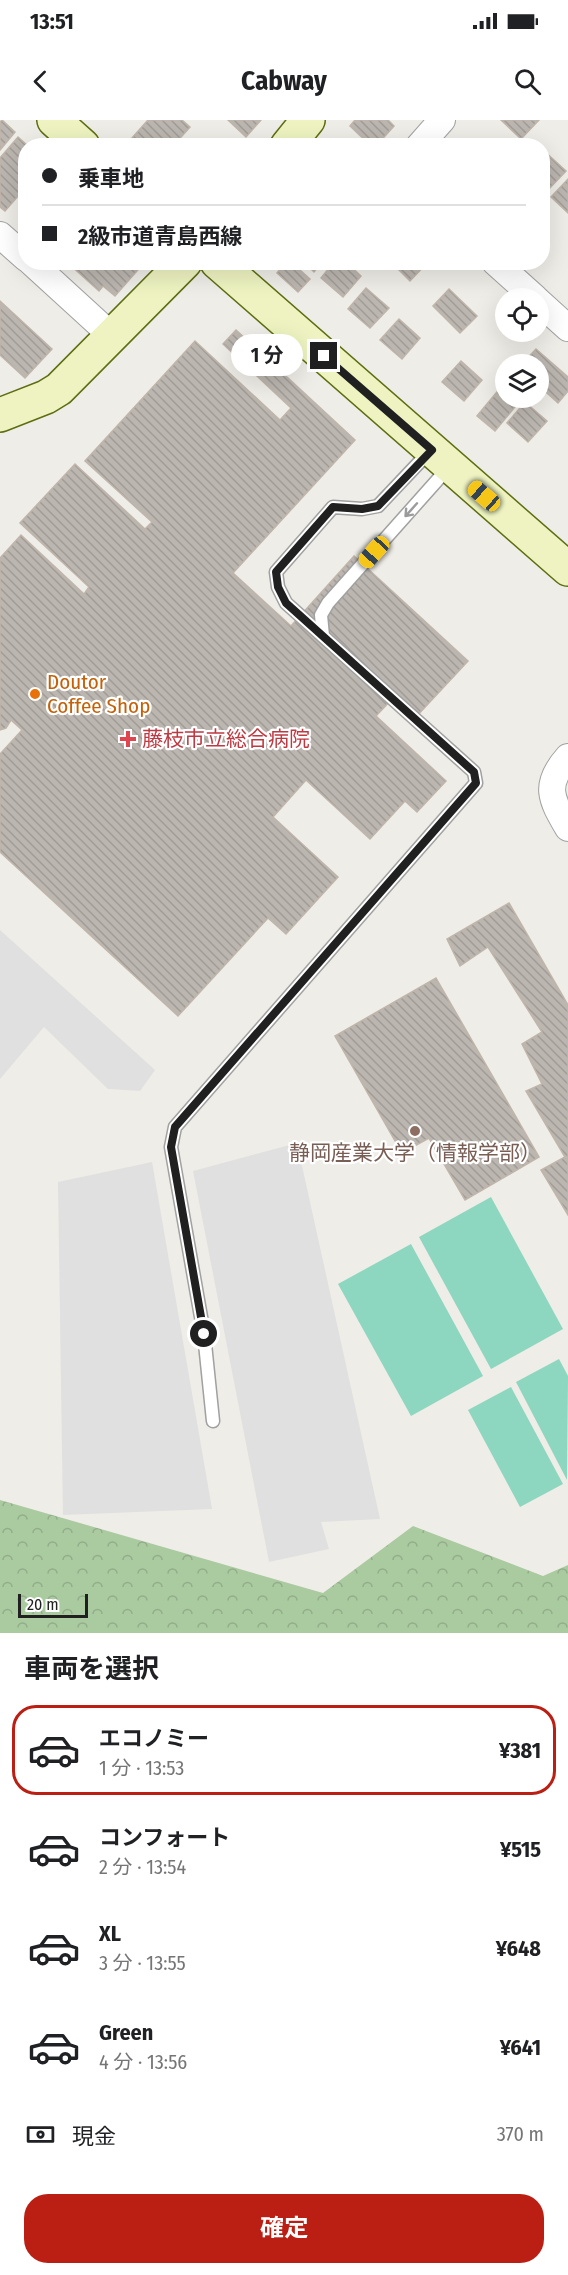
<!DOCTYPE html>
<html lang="ja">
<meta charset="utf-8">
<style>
body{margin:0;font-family:"Fira Sans Condensed","Noto Sans JP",sans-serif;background:#f2f2f2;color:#202124;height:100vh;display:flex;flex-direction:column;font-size:22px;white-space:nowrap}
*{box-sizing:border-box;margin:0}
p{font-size:20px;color:#757577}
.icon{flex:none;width:33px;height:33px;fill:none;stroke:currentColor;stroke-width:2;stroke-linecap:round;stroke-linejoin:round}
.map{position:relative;height:1513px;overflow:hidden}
.side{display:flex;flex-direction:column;background:#fff;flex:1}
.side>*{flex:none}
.hud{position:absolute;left:18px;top:18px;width:532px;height:132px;border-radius:24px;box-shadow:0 6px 24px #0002;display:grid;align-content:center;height:132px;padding:0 24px;background:#fff}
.fabs{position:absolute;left:495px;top:168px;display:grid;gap:12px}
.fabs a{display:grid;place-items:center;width:54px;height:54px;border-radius:50%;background:#fff;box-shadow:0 6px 24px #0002;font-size:30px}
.scale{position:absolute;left:18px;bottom:15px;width:70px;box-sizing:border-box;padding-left:6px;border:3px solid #202020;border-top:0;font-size:16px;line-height:21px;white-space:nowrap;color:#202020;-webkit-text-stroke:4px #fff;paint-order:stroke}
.end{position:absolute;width:27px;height:27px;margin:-14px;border:8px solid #202020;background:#fff;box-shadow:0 0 0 3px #fff}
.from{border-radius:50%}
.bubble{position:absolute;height:42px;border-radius:21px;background:#fff;box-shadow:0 6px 24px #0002;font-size:20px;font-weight:700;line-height:42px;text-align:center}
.car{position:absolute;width:18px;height:36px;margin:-18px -9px;border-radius:8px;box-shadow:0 0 4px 2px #0007;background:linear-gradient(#f5c518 24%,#345 0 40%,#f5c518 0 76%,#345 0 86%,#f5c518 0)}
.hud b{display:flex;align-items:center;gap:21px;height:57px;font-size:22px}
.hud b+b{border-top:2px solid #e0e0e0}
.hud i{width:15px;height:15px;background:#202124}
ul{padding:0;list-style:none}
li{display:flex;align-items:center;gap:18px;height:90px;margin:0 12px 9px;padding:0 12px;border:3px solid transparent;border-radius:24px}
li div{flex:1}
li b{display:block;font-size:22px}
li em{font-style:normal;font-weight:700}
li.selected{border-color:#bb1f14}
li>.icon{width:54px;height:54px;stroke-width:1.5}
h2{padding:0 24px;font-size:27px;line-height:72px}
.pay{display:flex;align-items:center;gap:15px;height:66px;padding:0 24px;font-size:22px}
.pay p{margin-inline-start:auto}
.primary-button{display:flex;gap:12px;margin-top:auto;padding:12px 24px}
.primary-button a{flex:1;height:69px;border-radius:24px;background:#bb1f14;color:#fff;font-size:24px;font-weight:700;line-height:69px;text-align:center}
.status{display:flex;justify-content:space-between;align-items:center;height:42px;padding:0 30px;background:#fff;direction:ltr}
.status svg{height:16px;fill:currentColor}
header{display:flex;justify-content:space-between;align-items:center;height:78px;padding:0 24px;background:#fff;font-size:27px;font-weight:700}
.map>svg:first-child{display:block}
.forest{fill:url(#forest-crowns)}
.pitch{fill:#8dd6bf}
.parking{fill:#e0e0e0}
.building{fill:url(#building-back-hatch);stroke:#c0b5ab;stroke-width:1.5}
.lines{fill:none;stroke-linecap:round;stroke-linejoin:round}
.lane-casing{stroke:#a1a1a1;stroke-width:15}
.street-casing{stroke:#a1a1a1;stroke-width:28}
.secondary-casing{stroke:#5d6d10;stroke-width:36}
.lane{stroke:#fff;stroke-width:12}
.street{stroke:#fff;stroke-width:26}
.secondary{stroke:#eef3c1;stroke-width:33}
.oneway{stroke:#9b9b9b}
.route{stroke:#202020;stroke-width:8}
.food-dot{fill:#e8710a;stroke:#fff;stroke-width:2}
.health-dot{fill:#e0444e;stroke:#fff;stroke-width:2}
.education-dot{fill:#8d6e63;stroke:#fff;stroke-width:2}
.labels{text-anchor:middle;stroke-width:4.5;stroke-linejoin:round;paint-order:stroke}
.food-label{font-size:21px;fill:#c56008;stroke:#fff;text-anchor:start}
.health-label{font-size:21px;fill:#be3a42;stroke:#fff;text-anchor:start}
.education-label{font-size:21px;fill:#785e54;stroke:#fff}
</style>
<div class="status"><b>13:51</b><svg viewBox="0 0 49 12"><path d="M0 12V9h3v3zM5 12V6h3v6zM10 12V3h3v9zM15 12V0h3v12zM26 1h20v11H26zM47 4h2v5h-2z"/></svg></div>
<header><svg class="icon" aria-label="back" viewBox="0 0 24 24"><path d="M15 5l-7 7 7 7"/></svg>Cabway<svg class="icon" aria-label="search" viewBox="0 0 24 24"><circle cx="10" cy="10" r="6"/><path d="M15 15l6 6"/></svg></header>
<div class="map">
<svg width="568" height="1513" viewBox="0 0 568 1513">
<defs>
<pattern id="forest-crowns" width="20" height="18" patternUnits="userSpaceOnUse" patternTransform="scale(1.5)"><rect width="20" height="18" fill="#aacaa0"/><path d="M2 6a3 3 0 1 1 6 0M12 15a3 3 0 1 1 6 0" fill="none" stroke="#92ad8a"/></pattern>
<pattern id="building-back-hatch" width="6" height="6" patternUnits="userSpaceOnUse" patternTransform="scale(1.5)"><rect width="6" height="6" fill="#bcb6b0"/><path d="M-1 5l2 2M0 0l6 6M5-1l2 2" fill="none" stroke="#a19c97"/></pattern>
</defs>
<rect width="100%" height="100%" fill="#efede7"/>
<!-- forest -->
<polygon class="forest" points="0,1380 323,1473 413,1406 543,1456 568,1445 568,1513 0,1513"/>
<!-- pitch -->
<g class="pitch">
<polygon points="491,1077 563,1209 491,1249 419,1117"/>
<polygon points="411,1124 483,1256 411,1296 338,1164"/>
<polygon points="559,1239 568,1256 567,1360 516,1262"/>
<polygon points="511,1267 563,1364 520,1387 468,1290"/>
</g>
<!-- parking -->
<g class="parking">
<polygon points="0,810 155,950 140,971 108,969 44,907 0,959"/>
<polygon points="297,1023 380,1399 321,1402 329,1429 269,1442 193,1051"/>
<polygon points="152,1042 212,1389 63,1395 58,1062"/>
</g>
<!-- building -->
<g class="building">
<polygon points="2,0 15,12 0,30 0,2"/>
<polygon points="148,0 182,0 190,7 173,26 140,26 132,18"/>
<polygon points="228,0 261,0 246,17"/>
<polygon points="355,0 388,0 394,6 376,26 371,26 350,6"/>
<polygon points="501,0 539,0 521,19"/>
<polygon points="18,17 28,26 26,26 26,67 5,91 0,87 0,38"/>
<polygon points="192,19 200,26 186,26"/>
<polygon points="543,30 566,51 546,72 543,69"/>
<polygon points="568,59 568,93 551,77"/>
<polygon points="141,142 143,144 115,176 103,166 99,171 68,143"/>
<polygon points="286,142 291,142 310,159 298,172 277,153"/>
<polygon points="304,142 322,142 314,152"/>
<polygon points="334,142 346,142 361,156 343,177 321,158"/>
<polygon points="391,142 428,142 410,161"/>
<polygon points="366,168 389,188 370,208 348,189"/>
<polygon points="449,169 477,196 460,213 433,186"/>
<polygon points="0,181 52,229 25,258 0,235"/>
<polygon points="399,199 420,218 402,239 380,220"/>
<polygon points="236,210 355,320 233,453 291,506 354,436 468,541 415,598 393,578 376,596 446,661 417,692 405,681 370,719 306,660 273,697 338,757 286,814 268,798 178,896 0,732 0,634 22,610 11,600 6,608 0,610 0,438 21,415 84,474 89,467 20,403 75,344 145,409 152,402 85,341 195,221 280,300 291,288 223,224"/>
<polygon points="536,229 568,257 568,271 558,283 538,265 538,244 522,244"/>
<polygon points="461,241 482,260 464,281 442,262"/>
<polygon points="501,267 506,271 506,278 513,278 519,282 495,311 477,296"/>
<polygon points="525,282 547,301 528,322 507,303"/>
<polygon points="509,783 568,885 568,1095 541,1050 565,1037 526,971 542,964 522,924 542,912 488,827 460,846 447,819"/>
<polygon points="436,858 539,1037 465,1080 429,1018 402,1033 335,916"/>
</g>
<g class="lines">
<!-- lane casing -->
<g class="lane-casing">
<g id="lane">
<polyline points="323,516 321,495 328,483 449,347"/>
<polyline points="213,1301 204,1214 171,1027 175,1007 476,663 474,652 286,483 278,467 276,452 333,387 362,389 378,386 430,331"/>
</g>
</g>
<!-- street casing -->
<g class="street-casing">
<g id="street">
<polyline points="419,26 442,0"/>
<polyline points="0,115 26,138"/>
<polyline points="31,142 112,216"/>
<polyline points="495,142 535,178"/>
<polyline points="538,181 568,208"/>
<path d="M 568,637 C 543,665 551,679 568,708"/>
</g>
</g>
<!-- secondary casing -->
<g class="secondary-casing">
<g id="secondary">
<polyline points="54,0 83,26"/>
<polyline points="287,26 308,0"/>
<polyline points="217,142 568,449"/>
<polyline points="0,295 46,277 59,269 185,142"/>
</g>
</g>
<!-- lane -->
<use href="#lane" class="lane"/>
<!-- street -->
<use href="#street" class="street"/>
<!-- secondary -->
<use href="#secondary" class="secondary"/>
</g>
<!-- one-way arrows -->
<defs><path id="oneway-shaft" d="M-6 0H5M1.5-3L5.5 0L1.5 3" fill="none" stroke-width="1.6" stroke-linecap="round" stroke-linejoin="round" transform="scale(1.5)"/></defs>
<use class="oneway" href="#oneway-shaft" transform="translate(411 390) rotate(132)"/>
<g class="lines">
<!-- route -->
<polyline class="route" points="204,1214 171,1027 175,1007 476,663 474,652 286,483 278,467 276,452 333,387 362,389 378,386 432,330 324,236"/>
</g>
<!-- markers -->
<circle class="food-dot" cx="35" cy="574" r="6"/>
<path class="health-dot" d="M125 610h6v6h6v6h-6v6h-6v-6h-6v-6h6z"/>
<circle class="education-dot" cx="415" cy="1011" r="6"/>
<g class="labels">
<!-- food labels -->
<g class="food-label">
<text x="47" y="569">Doutor<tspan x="47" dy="24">Coffee Shop</tspan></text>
</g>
<!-- health labels -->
<g class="health-label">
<text x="142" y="626">藤枝市立総合病院</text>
</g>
<!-- education labels -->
<g class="education-label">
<text x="415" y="1040">静岡産業大学（情報学部）</text>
</g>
</g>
</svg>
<div class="fabs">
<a><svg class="icon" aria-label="locate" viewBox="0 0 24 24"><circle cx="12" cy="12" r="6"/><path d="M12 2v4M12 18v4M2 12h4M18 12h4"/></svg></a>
<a><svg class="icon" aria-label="layers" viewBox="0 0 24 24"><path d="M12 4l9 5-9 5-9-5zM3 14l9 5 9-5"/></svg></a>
</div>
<div class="scale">20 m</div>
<i class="end from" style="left:204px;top:1214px"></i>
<i class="end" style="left:324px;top:236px"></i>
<div class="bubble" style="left:231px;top:214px;width:72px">1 分</div>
<i class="car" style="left:484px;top:376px;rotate:311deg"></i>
<i class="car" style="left:374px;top:432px;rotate:222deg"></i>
<div class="hud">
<b><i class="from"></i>乗車地</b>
<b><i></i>2級市道青島西線</b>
</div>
</div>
<section class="side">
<h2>車両を選択</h2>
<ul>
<li class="selected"><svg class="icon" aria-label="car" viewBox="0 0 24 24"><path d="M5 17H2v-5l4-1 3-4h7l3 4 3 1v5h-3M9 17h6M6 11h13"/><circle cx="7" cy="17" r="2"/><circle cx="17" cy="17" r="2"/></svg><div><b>エコノミー</b><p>1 分 · 13:53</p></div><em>¥381</em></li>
<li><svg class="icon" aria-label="car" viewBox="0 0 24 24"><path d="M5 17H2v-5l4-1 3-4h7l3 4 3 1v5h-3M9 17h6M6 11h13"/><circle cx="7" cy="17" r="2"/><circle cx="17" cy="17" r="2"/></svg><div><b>コンフォート</b><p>2 分 · 13:54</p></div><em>¥515</em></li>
<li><svg class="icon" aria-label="car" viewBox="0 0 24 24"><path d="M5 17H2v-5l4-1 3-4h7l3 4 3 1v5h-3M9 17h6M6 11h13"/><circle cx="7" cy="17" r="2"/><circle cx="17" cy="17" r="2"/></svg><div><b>XL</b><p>3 分 · 13:55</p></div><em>¥648</em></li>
<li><svg class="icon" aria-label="car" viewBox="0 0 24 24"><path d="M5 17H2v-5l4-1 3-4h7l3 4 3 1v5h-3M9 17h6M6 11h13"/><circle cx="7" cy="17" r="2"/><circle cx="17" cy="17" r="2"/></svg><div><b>Green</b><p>4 分 · 13:56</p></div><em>¥641</em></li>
</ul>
<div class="pay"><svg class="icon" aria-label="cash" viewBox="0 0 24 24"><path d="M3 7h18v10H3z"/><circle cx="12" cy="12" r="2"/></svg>現金<p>370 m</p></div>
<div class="primary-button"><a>確定</a></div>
</section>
